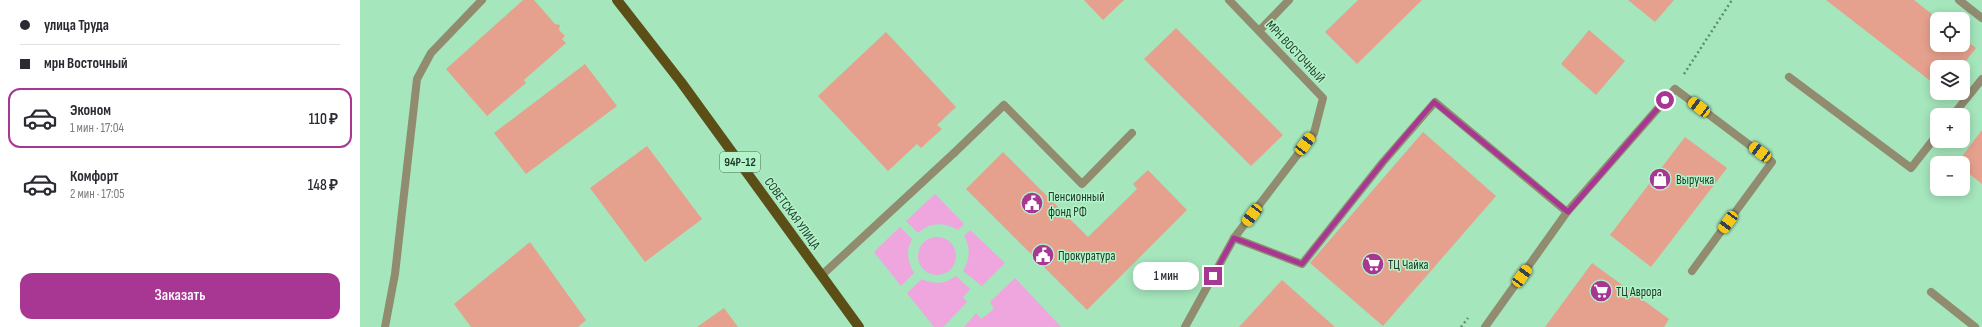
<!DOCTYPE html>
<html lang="ru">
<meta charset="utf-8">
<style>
body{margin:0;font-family:"Sofia Sans Condensed",sans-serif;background:#f2f2f3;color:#2b2b33;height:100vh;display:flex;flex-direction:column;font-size:15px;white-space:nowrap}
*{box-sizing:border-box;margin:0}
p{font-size:13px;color:#7c7c81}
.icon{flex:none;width:22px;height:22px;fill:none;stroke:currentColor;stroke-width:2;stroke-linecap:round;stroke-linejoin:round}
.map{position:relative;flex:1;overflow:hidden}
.details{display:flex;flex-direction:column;background:#fff;width:360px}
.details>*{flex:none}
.top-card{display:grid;align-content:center;height:88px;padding:0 20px;background:#fff}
.buttons{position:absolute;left:1570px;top:12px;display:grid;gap:8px}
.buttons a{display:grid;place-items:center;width:40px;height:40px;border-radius:8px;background:#fff;box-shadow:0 2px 10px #0003;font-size:20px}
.end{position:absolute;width:18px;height:18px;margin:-9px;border:5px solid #a83794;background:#fff;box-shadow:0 0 0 2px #fff}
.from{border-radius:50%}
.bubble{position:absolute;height:28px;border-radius:12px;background:#fff;box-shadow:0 2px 10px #0003;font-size:13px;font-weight:600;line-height:28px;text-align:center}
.car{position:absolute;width:12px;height:24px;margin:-12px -6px;border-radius:5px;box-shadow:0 0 3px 1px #0007;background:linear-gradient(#f5c518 24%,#345 0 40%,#f5c518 0 76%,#345 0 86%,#f5c518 0)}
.top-card b{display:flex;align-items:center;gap:14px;height:38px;font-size:15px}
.top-card b+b{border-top:1px solid #e1e1e2}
.top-card i{width:10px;height:10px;background:#2b2b33}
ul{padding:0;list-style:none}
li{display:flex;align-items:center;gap:12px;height:60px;margin:0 8px 6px;padding:0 12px;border:2px solid transparent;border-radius:12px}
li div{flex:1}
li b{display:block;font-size:15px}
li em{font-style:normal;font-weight:600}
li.selected{border-color:#a83794}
li>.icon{width:36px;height:36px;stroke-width:1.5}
.cta{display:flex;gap:8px;margin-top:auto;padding:8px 20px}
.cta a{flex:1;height:46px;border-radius:12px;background:#a83794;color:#fff;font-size:16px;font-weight:600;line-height:46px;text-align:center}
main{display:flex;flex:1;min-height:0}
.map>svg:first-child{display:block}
.green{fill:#efa5dd}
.building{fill:#e6a18e}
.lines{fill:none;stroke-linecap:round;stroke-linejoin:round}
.path{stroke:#5e8b6e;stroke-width:2.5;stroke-dasharray:2 3;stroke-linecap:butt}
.service{stroke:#918b70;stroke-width:8}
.minor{stroke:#918b70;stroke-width:8}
.primary{stroke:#5b4e17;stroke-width:10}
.route{stroke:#a83794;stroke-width:5}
.labels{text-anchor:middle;stroke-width:3;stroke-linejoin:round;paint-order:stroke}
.shield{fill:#b2f3c9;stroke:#4c725a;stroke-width:1}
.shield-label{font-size:12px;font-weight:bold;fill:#203b2a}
.street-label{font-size:13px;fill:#203b2a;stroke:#b2f3c9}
.poi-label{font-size:13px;fill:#203b2a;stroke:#b2f3c9;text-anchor:start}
</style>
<main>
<section class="details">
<div class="top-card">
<b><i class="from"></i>улица Труда</b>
<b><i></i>мрн Восточный</b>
</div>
<ul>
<li class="selected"><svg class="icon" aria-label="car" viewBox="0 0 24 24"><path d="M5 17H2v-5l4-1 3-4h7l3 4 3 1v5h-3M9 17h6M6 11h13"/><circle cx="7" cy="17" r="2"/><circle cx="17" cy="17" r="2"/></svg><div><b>Эконом</b><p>1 мин · 17:04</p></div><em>110 ₽</em></li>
<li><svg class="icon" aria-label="car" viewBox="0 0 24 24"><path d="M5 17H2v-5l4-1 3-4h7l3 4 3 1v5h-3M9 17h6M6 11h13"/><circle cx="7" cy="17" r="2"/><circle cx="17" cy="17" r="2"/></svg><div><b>Комфорт</b><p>2 мин · 17:05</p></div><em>148 ₽</em></li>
</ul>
<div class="cta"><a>Заказать</a></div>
</section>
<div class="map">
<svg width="1622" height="327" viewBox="0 0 1622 327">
<rect width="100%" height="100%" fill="#a5e6bc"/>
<!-- green -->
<g class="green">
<path d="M 575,194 L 604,224 L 598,230 C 584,222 570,222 558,233 L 546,221 Z"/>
<path d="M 540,227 L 552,239 C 546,251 547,261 554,273 L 541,286 L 514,252 Z"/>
<path d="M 610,230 L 645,263 L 622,286 L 603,271 C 610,259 611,248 604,236 Z"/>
<circle cx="577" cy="256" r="19"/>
<path d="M 596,276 L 610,289 L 603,297 L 607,302 L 583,327 L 574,327 L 547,293 L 562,279 C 574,285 585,284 596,276 Z"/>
<polygon points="655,278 701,327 604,327 616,313 621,319 634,309 630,302"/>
</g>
<!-- building -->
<g class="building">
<polygon points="163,0 174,0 195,24 200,25 199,30 205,36 202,39 206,43 164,80 166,83 127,116 86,69"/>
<polygon points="724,0 764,0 743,20"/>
<polygon points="998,0 1062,0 997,64 965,32"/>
<polygon points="1268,0 1314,0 1295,22"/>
<polygon points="1466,0 1554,0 1578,19 1577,45 1603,45 1603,38 1616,48 1601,67 1577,67 1577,86"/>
<polygon points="816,28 923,135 891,166 784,59"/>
<polygon points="1229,30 1265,61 1236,95 1201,64"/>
<polygon points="526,32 596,107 577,125 582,129 561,148 557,144 528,171 458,96"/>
<polygon points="225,64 257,106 166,174 134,133"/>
<polygon points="1622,130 1622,184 1603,169 1603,163 1597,163"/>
<polygon points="1063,132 1136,196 1023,326 950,263"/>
<polygon points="1325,137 1367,168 1291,267 1250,235"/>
<polygon points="287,146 342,219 285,262 230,188"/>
<polygon points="643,152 728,237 777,189 773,184 788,170 827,210 727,310 606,189"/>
<polygon points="170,242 226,320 218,327 111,327 94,304"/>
<polygon points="1232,263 1309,319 1304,327 1185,327"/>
<polygon points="922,280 975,327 879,327"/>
<polygon points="364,308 378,327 337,327"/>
</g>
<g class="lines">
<!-- path -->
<g class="path">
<polyline points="1324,74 1372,0"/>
<polyline points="1101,327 1108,318"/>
</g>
<!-- service -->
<g class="service">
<polyline points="1599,0 1622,18"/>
<polyline points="900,30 929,0"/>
<polyline points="1429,77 1551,168 1577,135"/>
<polyline points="1315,89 1412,162 1332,271"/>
<polyline points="1593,115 1622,79"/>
<polyline points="594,153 644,105 722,184 772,133"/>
<polyline points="874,238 942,264 1023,162 1075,102 1207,212"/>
<polyline points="25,327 35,274 57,79 71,53 122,0"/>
</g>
<!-- minor -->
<g class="minor">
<polyline points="462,275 594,153"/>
<polyline points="1571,292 1615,327"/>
<polyline points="825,327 874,238 954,133 963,98 869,0"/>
<polyline points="1125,327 1207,212 1315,89"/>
</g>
<!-- primary -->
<polyline class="primary" points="257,0 321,82 499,327"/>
</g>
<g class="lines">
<!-- route -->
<polyline class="route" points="853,276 874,238 942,264 1023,162 1074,102 1208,212 1305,100"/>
</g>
<!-- icons -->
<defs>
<g id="shop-disc" transform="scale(1.15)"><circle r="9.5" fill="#a83794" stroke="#b2f3c9"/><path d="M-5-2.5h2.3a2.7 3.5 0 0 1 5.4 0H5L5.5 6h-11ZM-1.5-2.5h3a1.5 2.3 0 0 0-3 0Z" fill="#fff"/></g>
<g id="civic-disc" transform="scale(1.15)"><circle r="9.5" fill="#a83794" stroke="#b2f3c9"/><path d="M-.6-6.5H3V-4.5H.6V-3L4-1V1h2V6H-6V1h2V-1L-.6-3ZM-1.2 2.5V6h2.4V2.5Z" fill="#fff"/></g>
<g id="supermarket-disc" transform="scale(1.15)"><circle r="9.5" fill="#a83794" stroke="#b2f3c9"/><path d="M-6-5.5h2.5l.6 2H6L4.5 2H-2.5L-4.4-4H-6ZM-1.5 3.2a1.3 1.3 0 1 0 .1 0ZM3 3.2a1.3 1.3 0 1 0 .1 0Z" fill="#fff"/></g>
</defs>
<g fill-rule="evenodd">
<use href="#shop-disc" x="1300" y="179"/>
<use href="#civic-disc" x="672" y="203"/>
<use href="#civic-disc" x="683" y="255"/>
<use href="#supermarket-disc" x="1013" y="264"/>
<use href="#supermarket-disc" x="1241" y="291"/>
</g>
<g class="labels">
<!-- shield labels -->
<rect class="shield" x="360" y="152" width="40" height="20" rx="3"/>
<g class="shield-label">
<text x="380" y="166">94Р-12</text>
</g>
<!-- street labels -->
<g class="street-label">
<text transform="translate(936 51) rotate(47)" y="5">МРН ВОСТОЧНЫЙ</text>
<text transform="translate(433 213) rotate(54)" y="5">СОВЕТСКАЯ УЛИЦА</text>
</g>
<!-- poi labels -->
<g class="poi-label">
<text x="1316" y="184">Выручка</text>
<text x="688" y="201">Пенсионный<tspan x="688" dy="15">фонд РФ</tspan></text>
<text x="698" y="260">Прокуратура</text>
<text x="1028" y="269">ТЦ Чайка</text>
<text x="1256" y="296">ТЦ Аврора</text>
</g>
</g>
</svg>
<div class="buttons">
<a><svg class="icon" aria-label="locate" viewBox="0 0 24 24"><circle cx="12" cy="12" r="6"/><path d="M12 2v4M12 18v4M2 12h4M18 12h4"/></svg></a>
<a><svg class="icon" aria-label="layers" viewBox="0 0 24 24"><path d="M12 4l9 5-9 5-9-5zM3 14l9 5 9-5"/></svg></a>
<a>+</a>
<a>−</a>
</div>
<i class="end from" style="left:1305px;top:100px"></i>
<i class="end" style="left:853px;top:276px"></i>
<div class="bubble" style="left:773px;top:262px;width:66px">1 мин</div>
<i class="car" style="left:1339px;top:107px;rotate:307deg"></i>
<i class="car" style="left:945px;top:144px;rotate:37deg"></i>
<i class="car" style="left:1400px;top:152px;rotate:307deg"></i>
<i class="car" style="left:892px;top:215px;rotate:217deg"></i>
<i class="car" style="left:1368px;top:222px;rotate:216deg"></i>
<i class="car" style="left:1162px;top:276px;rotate:36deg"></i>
</div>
</main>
